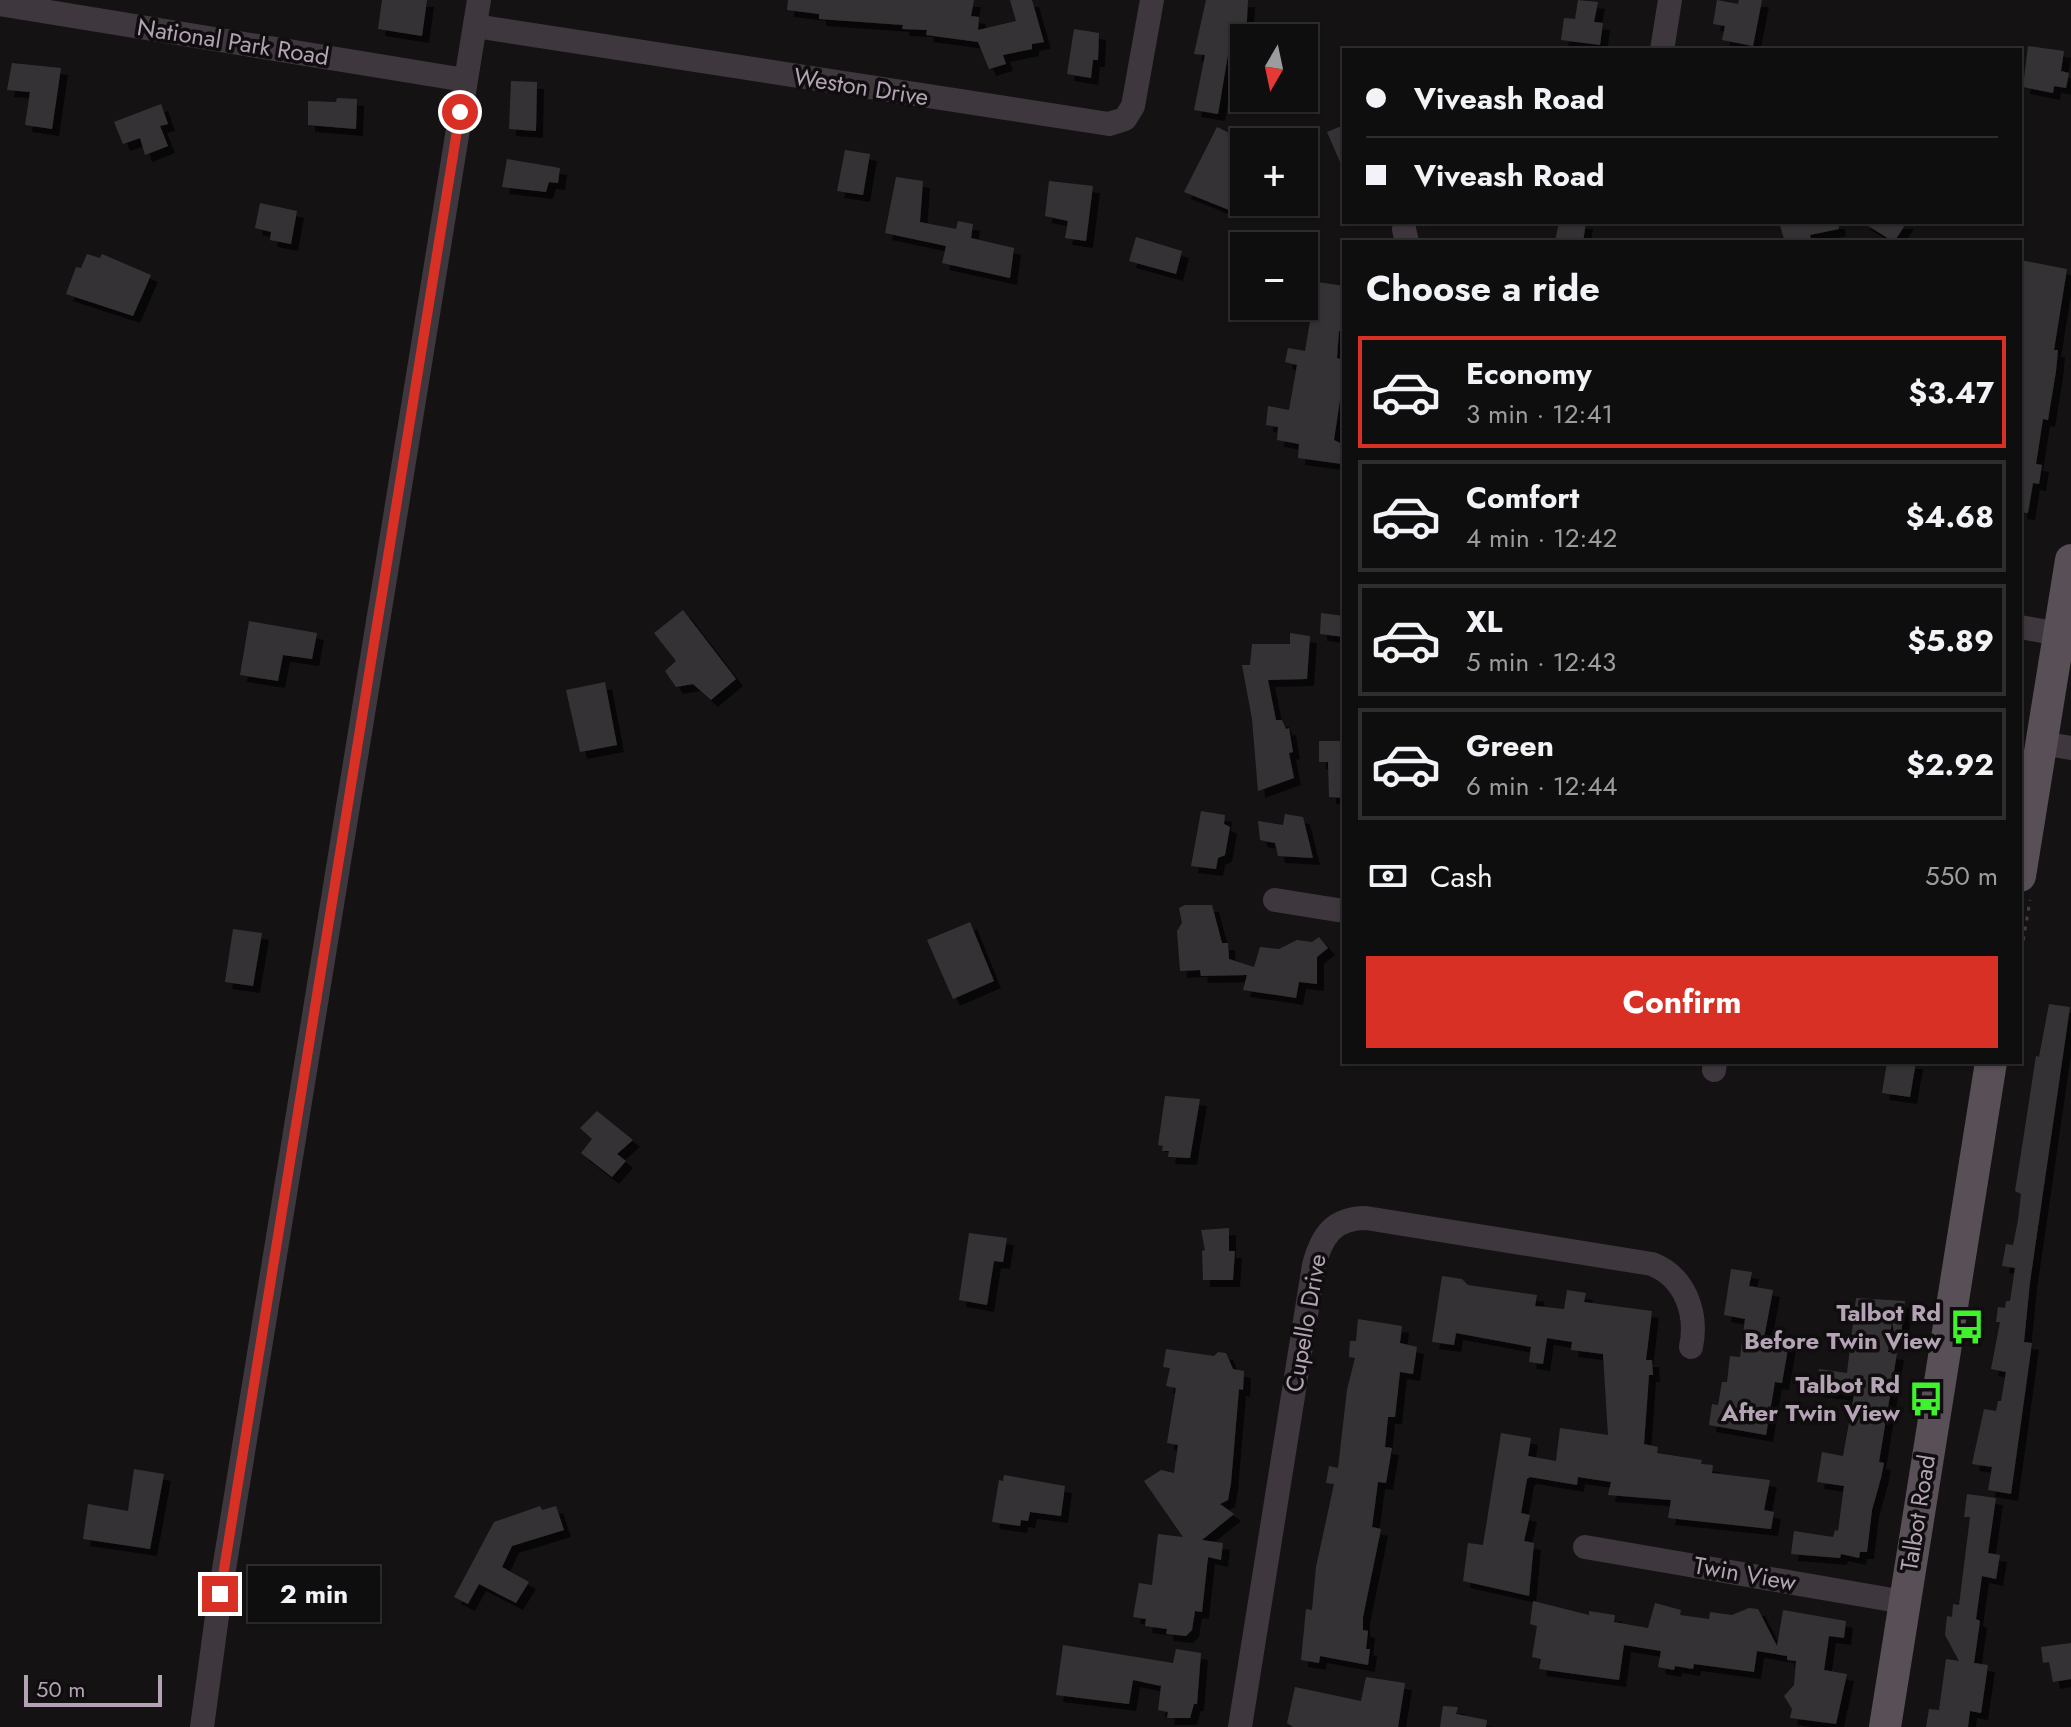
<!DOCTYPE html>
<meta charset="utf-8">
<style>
body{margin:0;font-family:Jost,sans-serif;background:#181717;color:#f1f3f6;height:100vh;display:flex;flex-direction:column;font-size:30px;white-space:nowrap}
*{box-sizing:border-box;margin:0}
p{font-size:26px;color:#9b9c9e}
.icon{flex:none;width:44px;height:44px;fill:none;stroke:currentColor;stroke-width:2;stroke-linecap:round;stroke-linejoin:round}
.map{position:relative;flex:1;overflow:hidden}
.panel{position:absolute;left:1342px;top:240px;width:680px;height:824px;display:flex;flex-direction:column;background:#0f0e0e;border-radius:0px;box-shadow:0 2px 6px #0004,0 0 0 2px #2f2e2e}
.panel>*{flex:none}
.top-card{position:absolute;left:1342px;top:48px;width:680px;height:176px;border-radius:0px;box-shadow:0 2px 6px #0004,0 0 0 2px #2f2e2e;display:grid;align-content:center;height:176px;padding:0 24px;background:#0f0e0e}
.needle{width:52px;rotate:189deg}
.buttons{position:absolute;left:1230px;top:24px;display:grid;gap:16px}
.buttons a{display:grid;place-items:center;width:88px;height:88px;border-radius:0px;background:#0f0e0e;box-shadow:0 2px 6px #0004,0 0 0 2px #2f2e2e;font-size:40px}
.scale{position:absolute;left:24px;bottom:20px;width:138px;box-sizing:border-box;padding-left:8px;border:4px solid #b3a3b4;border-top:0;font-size:22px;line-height:28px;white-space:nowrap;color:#b3a3b4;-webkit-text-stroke:6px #0f0d0e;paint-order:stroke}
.end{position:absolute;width:36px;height:36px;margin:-18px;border:10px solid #d93025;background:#fff;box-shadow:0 0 0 4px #fff}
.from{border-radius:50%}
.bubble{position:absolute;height:56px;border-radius:0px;background:#0f0e0e;box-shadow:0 2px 6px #0004,0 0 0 2px #2f2e2e;font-size:26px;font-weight:700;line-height:56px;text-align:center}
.top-card b{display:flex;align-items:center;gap:28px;height:76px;font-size:30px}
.top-card b+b{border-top:2px solid #2f2e2e}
.top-card i{width:20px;height:20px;background:#f1f3f6}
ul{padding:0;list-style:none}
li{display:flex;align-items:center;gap:24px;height:112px;margin:0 16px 12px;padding:0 8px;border:4px solid #2f2e2e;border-radius:0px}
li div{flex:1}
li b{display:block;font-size:30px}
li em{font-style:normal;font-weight:700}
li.current{border-color:#d93025}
li>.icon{width:72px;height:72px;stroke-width:1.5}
h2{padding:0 24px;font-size:36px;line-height:96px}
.pay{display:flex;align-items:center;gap:20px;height:88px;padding:0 24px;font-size:30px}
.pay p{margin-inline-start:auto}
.action{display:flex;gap:16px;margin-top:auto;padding:16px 24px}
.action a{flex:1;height:92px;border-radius:0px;background:#d93025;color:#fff;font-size:32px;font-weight:700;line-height:92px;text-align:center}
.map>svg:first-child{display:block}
.building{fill:#363235;filter:url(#shadow)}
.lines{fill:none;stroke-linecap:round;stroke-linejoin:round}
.path{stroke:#443d45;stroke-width:3;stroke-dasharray:4 6;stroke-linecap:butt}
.minor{stroke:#3e373d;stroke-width:24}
.major{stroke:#584f57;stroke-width:32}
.route{stroke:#d93025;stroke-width:10}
.labels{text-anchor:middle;stroke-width:7;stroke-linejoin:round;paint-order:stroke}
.street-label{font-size:24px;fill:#b3a3b4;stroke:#0f0d0e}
.poi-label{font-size:24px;font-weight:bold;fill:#b3a3b4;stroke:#0f0d0e;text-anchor:end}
</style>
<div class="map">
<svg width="2071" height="1727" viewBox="0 0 2071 1727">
<defs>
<filter id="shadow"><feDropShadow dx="7" dy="7" stdDeviation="0" flood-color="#0009"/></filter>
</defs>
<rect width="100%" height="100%" fill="#141213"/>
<!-- building -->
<g class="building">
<polygon points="382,0 427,0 422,36 378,29"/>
<polygon points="788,0 974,0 971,16 979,17 978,30 1016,21 1010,0 1032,0 1044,42 1032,44 1032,49 1003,55 1006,64 989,69 978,42 926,35 927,30 902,29 903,25 819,19 819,14 787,10"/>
<polygon points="1206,0 1248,0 1246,38 1244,44 1230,43 1218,114 1194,110 1205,55 1194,54"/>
<polygon points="1578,0 1598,2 1594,22 1603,23 1600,45 1561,40 1564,18 1575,19"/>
<polygon points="1717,0 1738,4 1739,0 1762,0 1753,46 1722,40 1725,26 1713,24"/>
<polygon points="1074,29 1099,33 1098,60 1093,60 1091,78 1067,74"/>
<polygon points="2028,46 2064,51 2061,71 2069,73 2066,88 2054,86 2053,93 2023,87"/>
<polygon points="12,63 61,68 52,129 25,125 30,92 7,90"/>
<polygon points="511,81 537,82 536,131 509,129"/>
<polygon points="337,98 357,99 356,129 308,125 308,101 336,102"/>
<polygon points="161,104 168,124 160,126 168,146 145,155 140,138 123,144 114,122"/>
<polygon points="1344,125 1344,171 1327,132"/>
<polygon points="1217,127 1244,140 1244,178 1229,210 1184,192"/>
<polygon points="845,150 870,154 863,195 837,191"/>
<polygon points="507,159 560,168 558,183 549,182 546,192 502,187"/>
<polygon points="896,177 923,181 920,222 956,229 958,221 973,224 971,238 1014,248 1010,278 942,263 946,246 885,233"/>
<polygon points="1049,181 1093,186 1086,241 1065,238 1068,221 1045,216"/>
<polygon points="260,203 297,211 291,244 270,240 271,232 255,228"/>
<polygon points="1559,222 1586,222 1583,242 1555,242"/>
<polygon points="1779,222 1838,222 1839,229 1810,235 1811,239 1802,242 1785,242"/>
<polygon points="1862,222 1907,222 1894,242"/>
<polygon points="1136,237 1182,251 1176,274 1129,261"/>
<polygon points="87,254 100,258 102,254 151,275 133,316 66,294 76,267 81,268"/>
<polygon points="2020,260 2067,269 2054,350 2058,350 2056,371 2048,420 2043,419 2036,464 2042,465 2039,484 2033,483 2028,513 2020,512 2023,432 2020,432"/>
<polygon points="1311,281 1344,286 1344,332 1339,331 1337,358 1344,360 1344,401 1340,400 1334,440 1344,445 1342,464 1298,458 1299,444 1277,440 1278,427 1266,425 1268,406 1289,410 1297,365 1285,362 1288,348 1305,351 1313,303 1308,302"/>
<polygon points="683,610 736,679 711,700 693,684 676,687 665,671 676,661 654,633"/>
<polygon points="1321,613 1344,616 1344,637 1320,634"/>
<polygon points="249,621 317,633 312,659 283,655 278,681 240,675"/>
<polygon points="1290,633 1310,636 1307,679 1268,680 1276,720 1282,720 1286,729 1289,728 1293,752 1289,753 1294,778 1258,791 1252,719 1242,665 1250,665 1252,644 1290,644"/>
<polygon points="605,682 617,745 580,752 566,690"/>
<polygon points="1319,741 1344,741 1344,798 1329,797 1328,762 1319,762"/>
<polygon points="1201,811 1225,815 1224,824 1230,827 1225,855 1218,858 1216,869 1191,866"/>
<polygon points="1285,814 1303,817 1313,858 1278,856 1275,843 1260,840 1258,821 1283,825"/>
<polygon points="1185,905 1212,905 1222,943 1228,943 1229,959 1254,967 1260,947 1279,949 1297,940 1312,942 1319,937 1328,948 1317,957 1317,984 1299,982 1296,998 1243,990 1247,975 1201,976 1200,970 1180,971 1177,931 1182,923 1179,908"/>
<polygon points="970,922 994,981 953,999 927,940"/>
<polygon points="233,929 262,933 253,986 225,982"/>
<polygon points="2049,1004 2070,1007 2030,1282 2024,1342 2032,1343 2011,1494 1988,1490 1992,1467 1972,1464 1984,1409 1996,1411 1998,1401 2001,1401 2006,1372 1991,1369 2000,1322 1996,1322 1998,1307 2005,1308 2006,1301 2010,1301 2015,1268 2002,1266 2006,1244 2013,1245 2018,1220 2021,1194 2015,1191 2019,1166 2036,1056 2039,1057"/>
<polygon points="1887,1062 1916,1062 1910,1097 1882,1093"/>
<polygon points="1165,1096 1200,1099 1190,1158 1168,1157 1169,1151 1162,1151 1163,1146 1158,1145"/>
<polygon points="597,1111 633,1140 617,1154 626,1161 612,1177 581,1153 592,1139 580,1128"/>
<polygon points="1229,1228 1229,1251 1235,1251 1233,1280 1203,1280 1202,1251 1205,1250 1201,1230"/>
<polygon points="969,1233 1007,1238 1003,1262 994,1261 987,1305 959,1300"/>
<polygon points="1731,1269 1752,1272 1749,1286 1773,1290 1764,1338 1789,1343 1782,1383 1775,1382 1766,1435 1709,1425 1712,1404 1718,1405 1722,1382 1727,1382 1730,1356 1740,1357 1745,1319 1724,1315"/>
<polygon points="1442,1276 1462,1279 1468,1285 1537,1295 1535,1306 1564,1309 1567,1290 1586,1293 1584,1302 1652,1311 1646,1360 1652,1360 1653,1375 1649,1375 1644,1444 1658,1447 1657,1453 1702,1460 1701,1464 1713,1465 1712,1473 1770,1480 1764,1510 1774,1512 1771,1529 1668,1518 1671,1500 1608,1495 1611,1482 1578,1477 1577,1485 1530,1477 1527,1479 1521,1513 1530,1515 1524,1541 1534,1543 1529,1596 1463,1581 1468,1543 1483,1545 1501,1433 1531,1438 1528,1456 1556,1461 1560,1428 1608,1435 1603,1354 1571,1350 1572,1342 1547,1338 1543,1364 1529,1362 1531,1347 1456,1333 1454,1345 1432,1342"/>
<polygon points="1856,1298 1905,1301 1900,1343 1896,1343 1892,1321 1888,1352 1897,1353 1879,1462 1884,1463 1881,1478 1872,1510 1867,1552 1860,1552 1859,1558 1841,1554 1840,1558 1791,1554 1794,1531 1833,1537 1835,1530 1838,1531 1844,1486 1817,1482 1822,1452 1843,1456 1854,1395 1816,1390 1819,1369 1847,1373"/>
<polygon points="1358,1319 1402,1326 1400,1343 1417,1347 1413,1374 1400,1372 1395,1417 1388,1417 1385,1447 1392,1448 1386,1483 1378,1482 1372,1527 1381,1529 1363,1617 1363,1630 1368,1631 1366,1649 1370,1649 1368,1665 1320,1656 1319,1663 1301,1660 1306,1609 1312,1610 1316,1567 1334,1484 1326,1483 1329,1466 1338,1468 1347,1390 1355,1358 1349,1357 1350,1341 1356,1341"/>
<polygon points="1166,1349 1214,1356 1218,1352 1226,1353 1233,1369 1244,1371 1243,1390 1239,1389 1231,1483 1228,1500 1220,1504 1234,1514 1202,1540 1223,1543 1221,1560 1208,1557 1202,1612 1195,1611 1192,1630 1186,1636 1166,1634 1167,1629 1145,1626 1146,1619 1133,1617 1139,1583 1152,1585 1158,1534 1183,1537 1144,1481 1161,1470 1174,1473 1178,1445 1167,1443 1176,1388 1166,1386 1170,1368 1163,1367"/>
<polygon points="134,1469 164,1474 150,1549 83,1539 88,1504 128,1511"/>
<polygon points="1004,1475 1065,1486 1061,1516 1030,1512 1028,1521 1021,1520 1020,1526 992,1522 999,1480 1003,1481"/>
<polygon points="1967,1494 1996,1498 1988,1553 2000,1555 1996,1579 1982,1576 1976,1619 1980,1621 1974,1663 1988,1665 1981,1713 1970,1711 1968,1727 1926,1727 1929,1709 1939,1710 1946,1659 1959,1661 1945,1635 1947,1616 1952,1617 1953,1604 1959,1605 1970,1517 1964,1517"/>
<polygon points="540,1506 542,1510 556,1506 564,1530 512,1546 502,1567 529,1582 516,1603 479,1584 468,1604 454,1597 494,1522"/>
<polygon points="1533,1601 1589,1615 1589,1611 1615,1615 1614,1622 1648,1628 1655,1603 1681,1610 1680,1615 1709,1619 1710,1612 1732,1615 1749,1608 1758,1609 1777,1646 1783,1610 1846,1621 1844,1638 1829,1636 1824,1670 1847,1674 1836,1724 1790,1718 1792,1709 1784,1696 1794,1685 1796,1661 1787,1660 1787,1656 1757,1651 1754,1672 1694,1664 1693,1669 1675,1666 1674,1670 1658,1667 1661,1651 1624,1645 1619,1680 1539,1669 1541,1659 1532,1657 1537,1626 1530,1624"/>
<polygon points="2071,1643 2071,1679 2053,1682 2049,1662 2043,1663 2041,1647"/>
<polygon points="1063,1645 1173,1663 1176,1649 1201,1653 1197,1704 1194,1704 1190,1718 1167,1718 1168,1712 1158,1710 1161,1686 1133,1680 1129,1704 1056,1695"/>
<polygon points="1366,1677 1405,1683 1398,1727 1293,1727 1287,1723 1295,1687 1361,1701"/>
<polygon points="1443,1706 1458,1707 1456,1714 1487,1720 1486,1727 1440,1727"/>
</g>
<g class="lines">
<!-- path -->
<g class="path">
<polyline points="1423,225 1435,222"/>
<polyline points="2020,960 2030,900"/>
</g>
<!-- minor -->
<g class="minor">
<polyline points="0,4 465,80"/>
<polyline points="475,26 1109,124 1125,119 1133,106 1152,0"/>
<polyline points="1662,50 1670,0"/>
<polyline points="1404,229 1407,242"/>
<polyline points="2020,627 2059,634"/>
<polyline points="2041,743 2071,748"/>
<polyline points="1275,900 1344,911"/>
<polyline points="1714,1070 1715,1062"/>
<polyline points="1585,1547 1904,1602"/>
<polyline points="202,1727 220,1594 479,0"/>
<path d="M 1240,1727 L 1314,1265 C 1322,1235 1334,1218 1366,1218 L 1652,1264 C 1685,1277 1698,1313 1691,1347"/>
</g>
<!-- major -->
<g class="major">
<polyline points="2020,876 2071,560"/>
<polyline points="1885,1727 1991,1062"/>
</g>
</g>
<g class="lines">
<!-- route -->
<polyline class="route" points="220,1594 460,112"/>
</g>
<!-- icons -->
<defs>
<g id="bus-bare" transform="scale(2.76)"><path d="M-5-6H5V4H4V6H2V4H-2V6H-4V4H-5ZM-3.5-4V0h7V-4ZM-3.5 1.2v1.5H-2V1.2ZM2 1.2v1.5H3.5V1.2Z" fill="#3ef32b" stroke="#0f0d0e" stroke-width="2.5" paint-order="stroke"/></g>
</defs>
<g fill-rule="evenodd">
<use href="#bus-bare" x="1967" y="1327"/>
<use href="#bus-bare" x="1926" y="1399"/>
</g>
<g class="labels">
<!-- street labels -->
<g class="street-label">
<text transform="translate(233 42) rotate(9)" y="8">National Park Road</text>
<text transform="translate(861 87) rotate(9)" y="8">Weston Drive</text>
<text transform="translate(1306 1323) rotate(-80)" y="8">Cupello Drive</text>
<text transform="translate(1918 1513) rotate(-81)" y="8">Talbot Road</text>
<text transform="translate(1745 1574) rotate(10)" y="8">Twin View</text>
</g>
<!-- poi labels -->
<g class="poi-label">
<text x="1941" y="1321">Talbot Rd<tspan x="1941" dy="28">Before Twin View</tspan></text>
<text x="1900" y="1393">Talbot Rd<tspan x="1900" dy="28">After Twin View</tspan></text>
</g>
</g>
</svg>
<div class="buttons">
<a><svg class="needle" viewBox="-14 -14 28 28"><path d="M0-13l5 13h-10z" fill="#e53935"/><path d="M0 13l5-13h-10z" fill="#9b9c9e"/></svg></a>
<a>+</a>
<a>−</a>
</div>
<div class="scale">50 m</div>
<i class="end from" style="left:460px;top:112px"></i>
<i class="end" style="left:220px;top:1594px"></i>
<div class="bubble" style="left:248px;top:1566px;width:132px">2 min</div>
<div class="top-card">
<b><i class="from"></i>Viveash Road</b>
<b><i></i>Viveash Road</b>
</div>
<section class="panel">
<h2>Choose a ride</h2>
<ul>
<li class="current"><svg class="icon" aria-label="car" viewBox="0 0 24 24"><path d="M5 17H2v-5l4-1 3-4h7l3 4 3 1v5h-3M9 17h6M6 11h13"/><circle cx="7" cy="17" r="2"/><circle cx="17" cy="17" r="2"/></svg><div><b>Economy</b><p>3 min · 12:41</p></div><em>$3.47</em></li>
<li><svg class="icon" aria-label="car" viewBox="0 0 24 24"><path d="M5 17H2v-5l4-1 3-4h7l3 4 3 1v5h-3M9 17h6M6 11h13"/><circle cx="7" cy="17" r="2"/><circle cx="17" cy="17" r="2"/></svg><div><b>Comfort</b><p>4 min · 12:42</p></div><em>$4.68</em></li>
<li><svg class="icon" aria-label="car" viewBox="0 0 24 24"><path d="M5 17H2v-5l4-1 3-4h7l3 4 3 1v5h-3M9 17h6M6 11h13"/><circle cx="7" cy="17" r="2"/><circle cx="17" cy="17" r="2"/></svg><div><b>XL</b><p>5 min · 12:43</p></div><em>$5.89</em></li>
<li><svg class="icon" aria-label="car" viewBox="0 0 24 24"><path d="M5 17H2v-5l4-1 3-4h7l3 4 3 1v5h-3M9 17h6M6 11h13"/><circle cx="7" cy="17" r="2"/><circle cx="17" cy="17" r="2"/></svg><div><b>Green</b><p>6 min · 12:44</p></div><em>$2.92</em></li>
</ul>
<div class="pay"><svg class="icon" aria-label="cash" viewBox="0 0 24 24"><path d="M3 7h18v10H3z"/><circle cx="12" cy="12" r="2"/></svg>Cash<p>550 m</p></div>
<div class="action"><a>Confirm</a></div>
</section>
</div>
